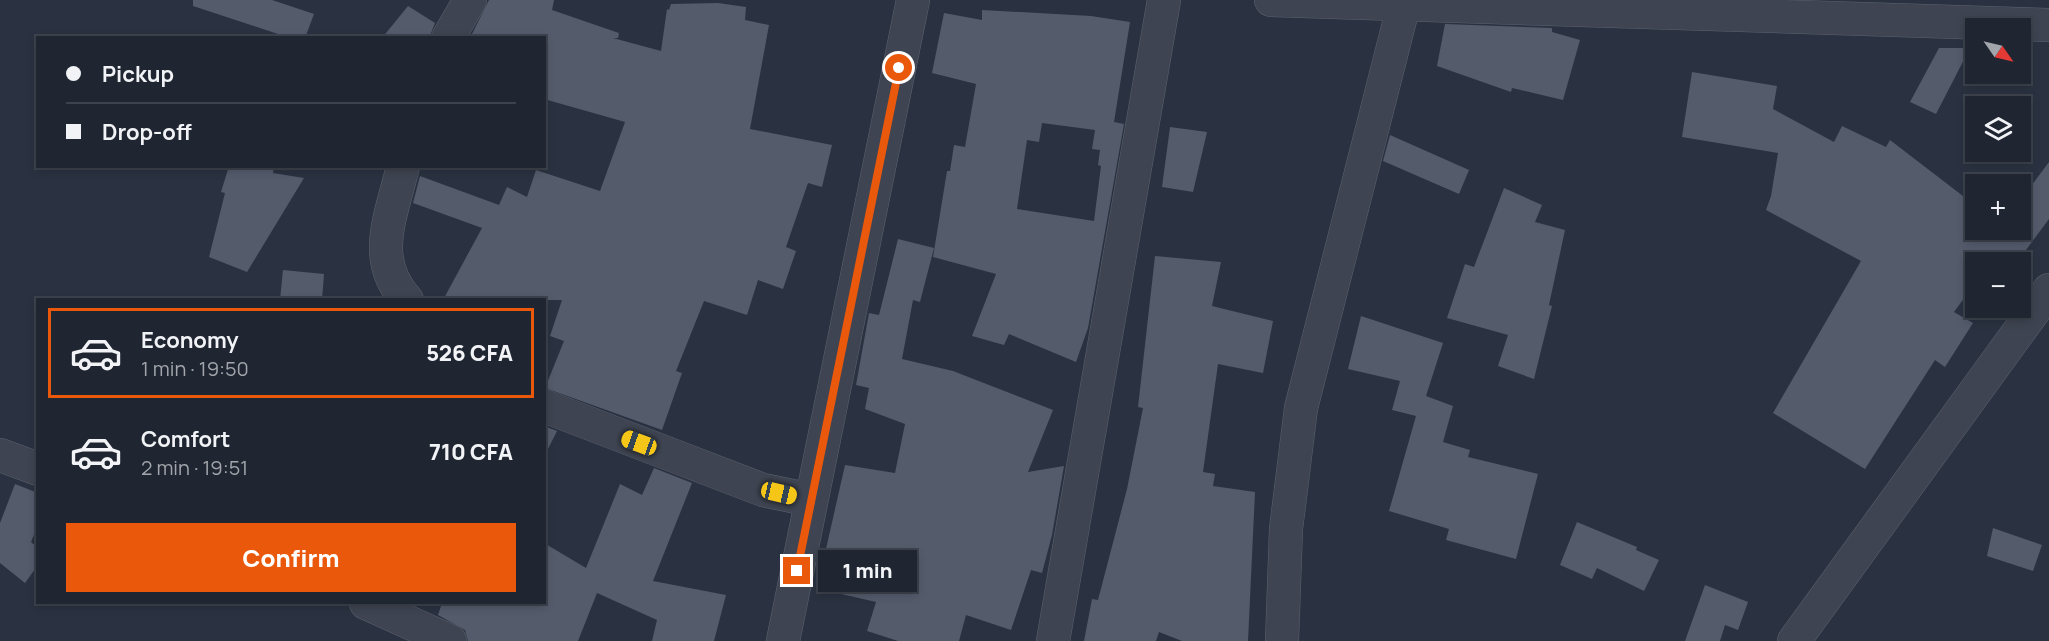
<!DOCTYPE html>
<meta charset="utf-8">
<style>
body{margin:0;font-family:Manrope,sans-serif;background:#282e39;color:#f1f3f6;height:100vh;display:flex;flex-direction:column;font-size:22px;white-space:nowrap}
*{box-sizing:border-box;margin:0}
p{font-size:20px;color:#a2a5ab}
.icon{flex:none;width:33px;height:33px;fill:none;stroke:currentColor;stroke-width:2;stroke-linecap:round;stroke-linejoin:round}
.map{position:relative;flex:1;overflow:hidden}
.panel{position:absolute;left:36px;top:298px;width:510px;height:306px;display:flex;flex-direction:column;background:#202631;border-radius:0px;box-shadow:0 3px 9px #0003,0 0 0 2px #3d434d}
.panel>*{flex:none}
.guide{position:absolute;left:36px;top:36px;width:510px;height:132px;border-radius:0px;box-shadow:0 3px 9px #0003,0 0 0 2px #3d434d;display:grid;align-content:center;height:132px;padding:0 30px;background:#202631}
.needle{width:39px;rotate:124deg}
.fabs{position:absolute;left:1965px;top:18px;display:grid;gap:12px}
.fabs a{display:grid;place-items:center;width:66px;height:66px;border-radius:0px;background:#202631;box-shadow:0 3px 9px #0003,0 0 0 2px #3d434d;font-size:30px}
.end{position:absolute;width:27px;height:27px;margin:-14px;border:8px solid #ea580c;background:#fff;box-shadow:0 0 0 3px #fff}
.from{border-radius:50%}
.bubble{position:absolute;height:42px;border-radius:0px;background:#202631;box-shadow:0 3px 9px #0003,0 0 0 2px #3d434d;font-size:20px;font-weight:800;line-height:42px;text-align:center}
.car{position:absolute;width:18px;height:36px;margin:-18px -9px;border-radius:8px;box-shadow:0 0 4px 2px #0007;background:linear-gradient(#f5c518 24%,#345 0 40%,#f5c518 0 76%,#345 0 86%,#f5c518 0)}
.guide b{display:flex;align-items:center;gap:21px;height:57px;font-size:22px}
.guide b+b{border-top:2px solid #3d434d}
.guide i{width:15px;height:15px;background:#f1f3f6}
ul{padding:10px 0 0;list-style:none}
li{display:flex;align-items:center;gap:18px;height:90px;margin:0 12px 9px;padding:0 18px;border:3px solid transparent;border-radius:0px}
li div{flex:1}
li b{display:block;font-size:22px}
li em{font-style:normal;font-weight:800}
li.on{border-color:#ea580c}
li>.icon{width:54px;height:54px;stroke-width:1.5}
.primary-button{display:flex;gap:12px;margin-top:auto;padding:12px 30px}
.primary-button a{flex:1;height:69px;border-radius:0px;background:#ea580c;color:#fff;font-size:24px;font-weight:800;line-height:69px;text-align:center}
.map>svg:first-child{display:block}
.building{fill:#545b6b;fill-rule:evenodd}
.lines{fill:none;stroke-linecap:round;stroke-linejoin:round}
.minor-casing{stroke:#5c626e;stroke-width:34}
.minor{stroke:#3e4451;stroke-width:33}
.route{stroke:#ea580c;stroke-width:8}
</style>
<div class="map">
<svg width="2049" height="641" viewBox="0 0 2049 641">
<rect width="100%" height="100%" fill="#2a3241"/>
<!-- building -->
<g class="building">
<polygon points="193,0 272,0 314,14 305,38 290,38 193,6"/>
<polygon points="489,0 554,0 552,10 619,33 618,38 613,38 661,51 667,9 669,10 671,4 718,3 746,7 745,20 769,25 750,129 832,145 822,187 808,183 786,247 796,251 783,289 758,280 747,315 704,301 676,371 682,373 662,430 545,388 564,341 550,336 562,300 443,300 482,228 413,203 420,176 499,205 507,187 527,197 536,170 600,191 625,122 544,99 544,38 470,38"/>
<polygon points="408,6 435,23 429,38 382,38"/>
<path d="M 982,10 L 1091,16 L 1130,22 L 1114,122 L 1124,124 L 1088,328 L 1076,362 L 1009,334 L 1004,345 L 972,336 L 996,274 L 933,257 L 947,171 L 950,171 L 954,145 L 965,147 L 976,84 L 932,73 L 944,13 L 982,20 ZM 1042,123 L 1095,130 L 1092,149 L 1100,150 L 1098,165 L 1101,166 L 1094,221 L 1017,209 L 1027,140 L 1039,142 Z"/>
<polygon points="1445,24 1552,28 1552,32 1580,40 1563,100 1512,88 1511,92 1437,66"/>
<polygon points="1939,48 1970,48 1936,114 1910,102"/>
<polygon points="1692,72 1777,86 1773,109 1834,142 1842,126 1886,147 1890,140 1976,206 1976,230 2020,230 2020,201 2049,162 2049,219 2017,262 1976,262 1976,282 1954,312 1973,323 1945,367 1935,360 1865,469 1773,413 1861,261 1766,210 1771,196 1778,153 1682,137"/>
<polygon points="1170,127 1207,132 1193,192 1162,187"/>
<polygon points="1390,135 1469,170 1459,194 1383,161"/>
<polygon points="229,166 274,166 273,173 304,178 247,272 209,257 225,193 221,192"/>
<polygon points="1504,188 1542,205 1535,222 1565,230 1549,305 1552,306 1534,379 1498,366 1508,335 1447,318 1465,264 1474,267"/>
<polygon points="898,239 934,248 920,302 913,300 902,359 953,371 1053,410 1028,472 1064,466 1052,535 1042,573 1031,570 1011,630 966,615 959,641 898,641 867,631 876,602 828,591 834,552 826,549 845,465 895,473 905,424 865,409 869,388 856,385 869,313 879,315"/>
<polygon points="1155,256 1221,262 1212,306 1273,321 1263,373 1218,364 1203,472 1215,474 1213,486 1255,492 1248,641 1182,641 1159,632 1156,641 1084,641 1092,599 1098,600 1127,489 1143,408 1138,407"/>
<polygon points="283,270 324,274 322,300 280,300"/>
<polygon points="1361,316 1443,343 1426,396 1453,406 1443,442 1470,450 1468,457 1538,474 1516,559 1446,540 1449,529 1389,511 1416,416 1392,410 1400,381 1348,369"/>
<polygon points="544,426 557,431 544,457"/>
<polygon points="654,468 692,483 653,581 726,595 714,641 652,641 657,620 597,593 578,641 468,641 465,630 438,615 442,603 544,603 544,543 586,568 620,484 642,495"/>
<polygon points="15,484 38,493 38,525 31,542 38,548 38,565 25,583 0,563 0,523"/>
<polygon points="1577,522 1637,547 1636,550 1659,560 1644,591 1597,568 1592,579 1560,565"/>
<polygon points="1993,528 2042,545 2033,571 1987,556"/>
<polygon points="1705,585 1748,602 1738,630 1725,625 1720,641 1685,641"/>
</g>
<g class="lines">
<!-- minor casing -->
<g class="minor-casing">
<g id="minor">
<polyline points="1271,0 2049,25"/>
<polyline points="448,38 470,0"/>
<path d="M 403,166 C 392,215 369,259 407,300"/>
<polyline points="544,406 763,490 811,500"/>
<polyline points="0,455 38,469"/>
<polyline points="366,603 450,641"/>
<polyline points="783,641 913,0"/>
<polyline points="1053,641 1164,0"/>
<polyline points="1282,641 1286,529 1301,408 1405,0"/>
<polyline points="1794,641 2049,290"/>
</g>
</g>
<!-- minor -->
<use href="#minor" class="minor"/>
</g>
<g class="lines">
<!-- route -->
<polyline class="route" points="797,571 899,68"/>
</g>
</svg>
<div class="fabs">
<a><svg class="needle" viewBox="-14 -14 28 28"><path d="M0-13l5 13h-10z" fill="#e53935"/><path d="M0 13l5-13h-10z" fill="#a2a5ab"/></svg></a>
<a><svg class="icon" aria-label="layers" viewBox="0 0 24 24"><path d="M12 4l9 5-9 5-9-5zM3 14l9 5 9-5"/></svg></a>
<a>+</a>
<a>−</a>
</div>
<i class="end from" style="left:899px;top:68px"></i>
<i class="end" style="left:797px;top:571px"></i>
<div class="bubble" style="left:818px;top:550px;width:99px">1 min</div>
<i class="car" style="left:639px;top:443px;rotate:290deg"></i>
<i class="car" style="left:779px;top:493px;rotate:103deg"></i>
<div class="guide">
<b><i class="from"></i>Pickup</b>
<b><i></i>Drop-off</b>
</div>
<section class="panel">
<ul>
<li class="on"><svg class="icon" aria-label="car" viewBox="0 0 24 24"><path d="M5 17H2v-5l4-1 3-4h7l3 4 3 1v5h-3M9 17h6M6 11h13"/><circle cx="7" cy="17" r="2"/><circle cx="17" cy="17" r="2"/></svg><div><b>Economy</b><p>1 min · 19:50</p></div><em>526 CFA</em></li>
<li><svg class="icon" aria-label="car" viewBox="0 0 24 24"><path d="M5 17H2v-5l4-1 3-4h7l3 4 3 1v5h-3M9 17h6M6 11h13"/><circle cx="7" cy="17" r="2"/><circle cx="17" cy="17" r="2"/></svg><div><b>Comfort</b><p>2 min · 19:51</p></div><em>710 CFA</em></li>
</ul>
<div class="primary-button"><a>Confirm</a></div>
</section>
</div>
